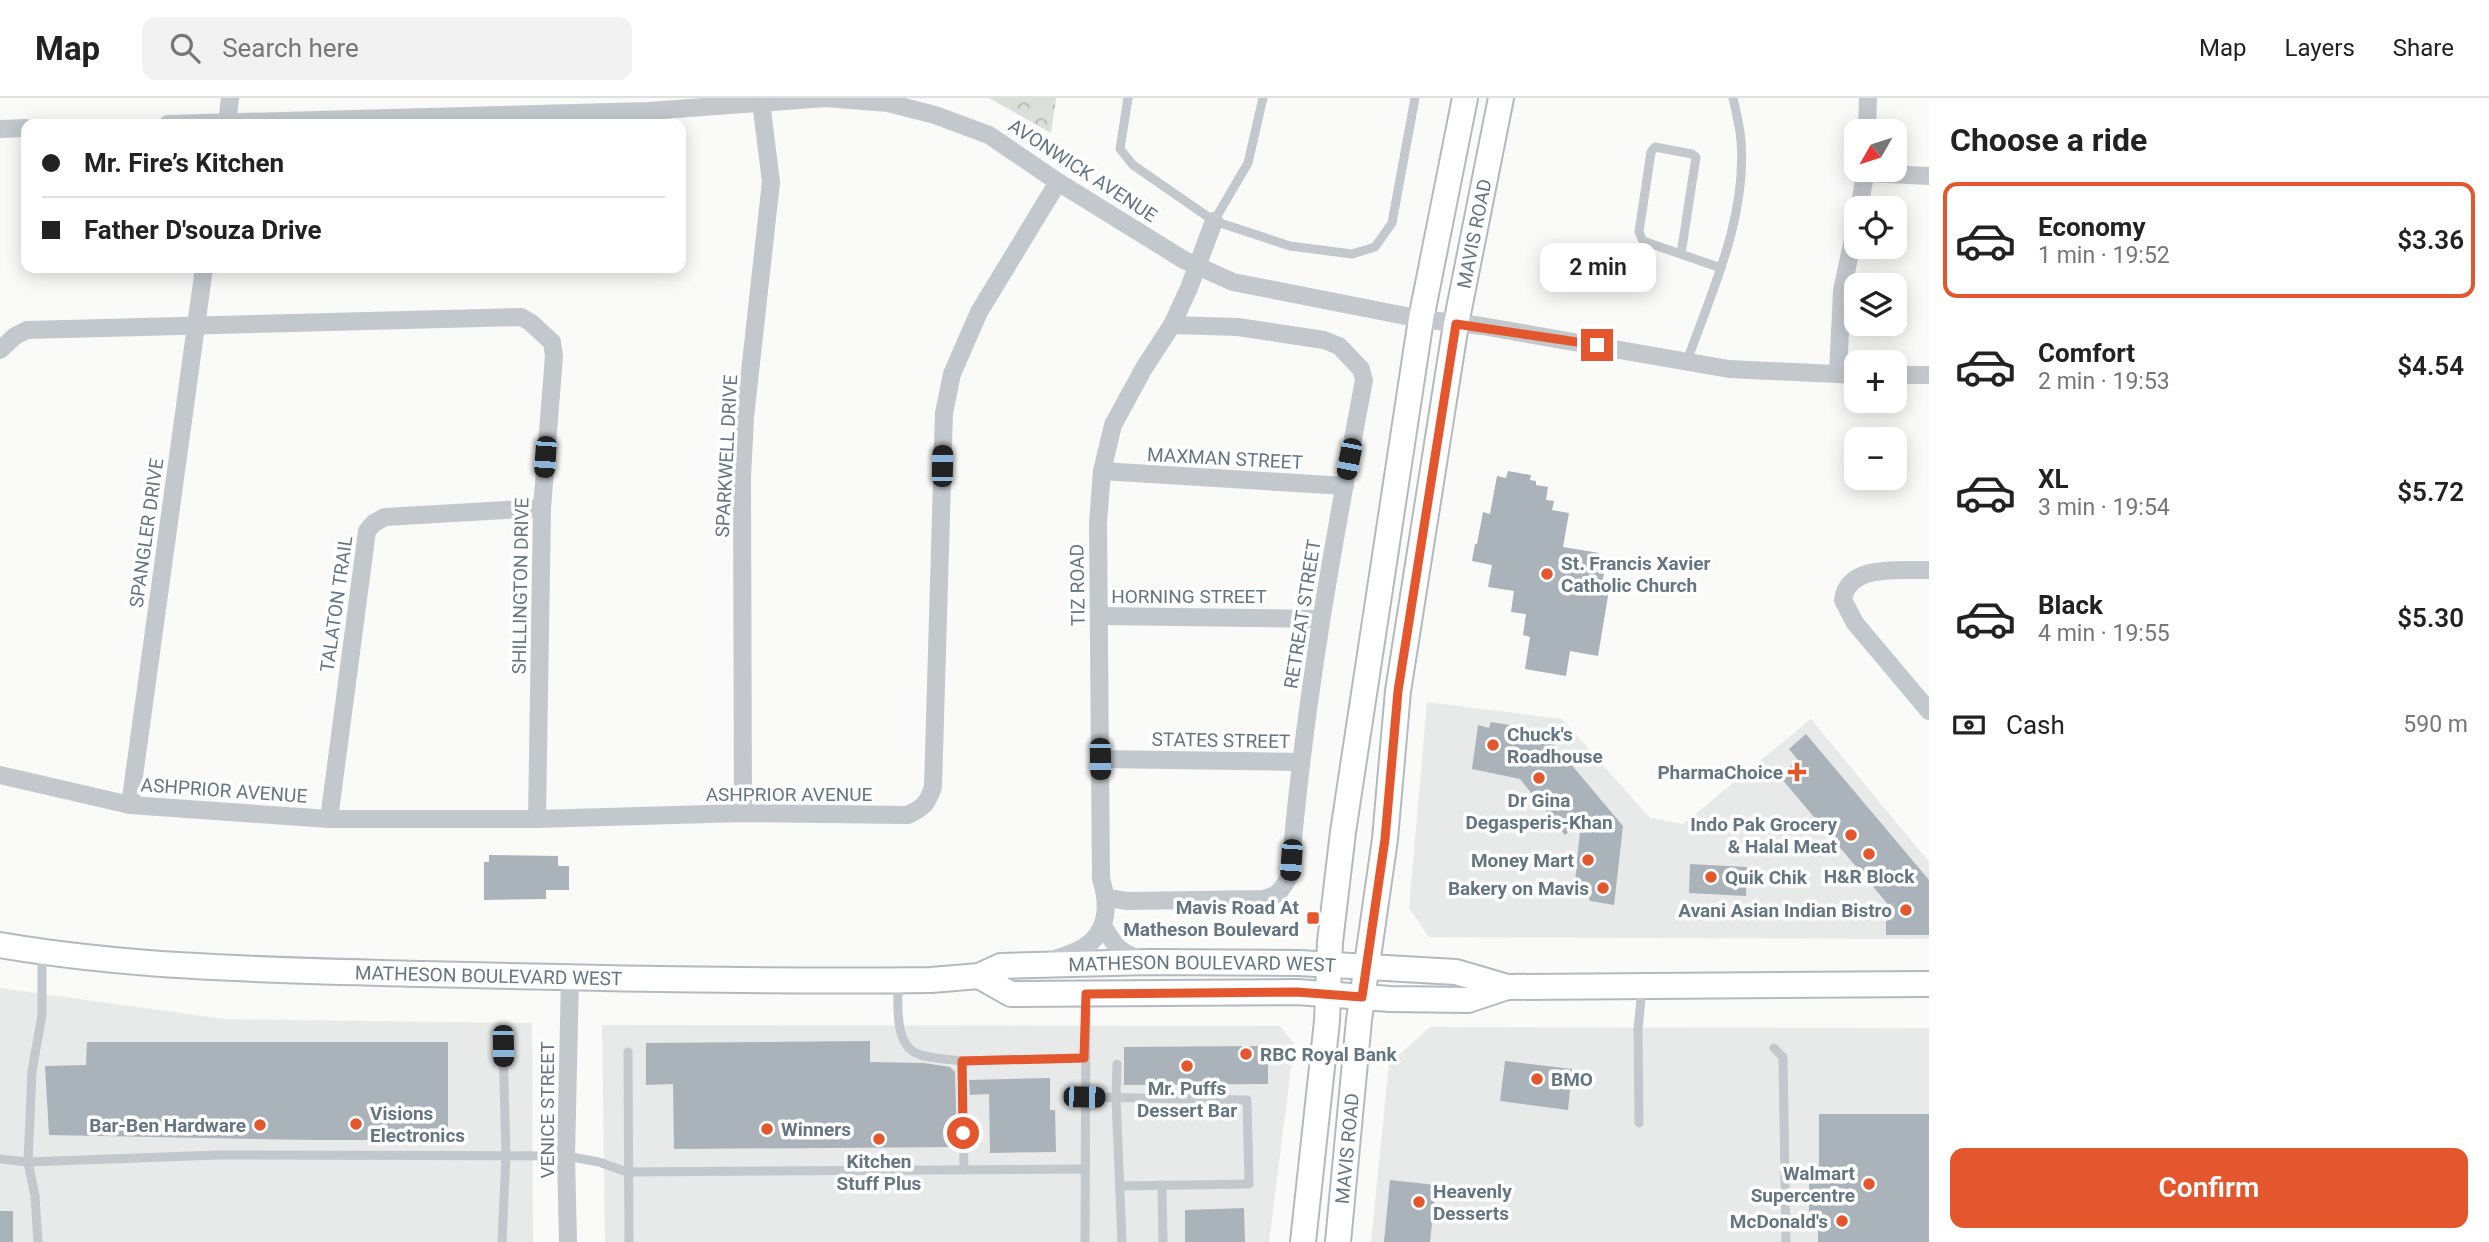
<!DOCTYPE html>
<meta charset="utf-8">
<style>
body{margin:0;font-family:Roboto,sans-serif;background:#f2f2f2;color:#222;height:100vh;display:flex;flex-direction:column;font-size:26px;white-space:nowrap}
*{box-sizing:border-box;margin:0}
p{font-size:23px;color:#767676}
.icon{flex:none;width:38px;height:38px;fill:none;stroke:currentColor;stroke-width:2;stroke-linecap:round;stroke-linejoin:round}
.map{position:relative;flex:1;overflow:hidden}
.drawer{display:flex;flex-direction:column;background:#fff;width:560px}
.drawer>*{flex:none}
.banner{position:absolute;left:21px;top:21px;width:665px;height:154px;border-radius:14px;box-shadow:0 4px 18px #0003;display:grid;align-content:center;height:154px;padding:0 21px;background:#fff}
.needle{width:46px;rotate:231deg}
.controls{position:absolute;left:1844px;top:21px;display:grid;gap:14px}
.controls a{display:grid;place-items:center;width:63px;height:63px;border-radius:14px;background:#fff;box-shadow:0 4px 18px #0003;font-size:35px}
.end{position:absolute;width:32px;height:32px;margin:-16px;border:9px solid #e4572e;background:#fff;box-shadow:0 0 0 4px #fff}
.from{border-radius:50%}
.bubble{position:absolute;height:49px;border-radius:14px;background:#fff;box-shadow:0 4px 18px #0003;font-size:23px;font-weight:600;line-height:49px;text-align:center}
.car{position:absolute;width:21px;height:42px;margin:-21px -10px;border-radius:9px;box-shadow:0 0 5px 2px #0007;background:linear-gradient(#222 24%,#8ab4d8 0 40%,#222 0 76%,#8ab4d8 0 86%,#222 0)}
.banner b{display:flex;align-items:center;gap:24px;height:66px;font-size:26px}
.banner b+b{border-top:2px solid #e0e0e0}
.banner i{width:18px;height:18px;background:#222}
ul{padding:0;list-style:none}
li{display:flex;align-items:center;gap:21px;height:116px;margin:0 14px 10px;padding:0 7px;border:4px solid transparent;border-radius:14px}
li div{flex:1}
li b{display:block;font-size:26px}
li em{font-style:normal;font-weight:600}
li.selected{border-color:#e4572e}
li>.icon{width:63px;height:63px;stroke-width:1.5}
h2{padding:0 21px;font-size:32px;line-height:84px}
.pay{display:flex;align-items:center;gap:18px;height:77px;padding:0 21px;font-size:26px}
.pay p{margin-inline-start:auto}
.primary-button{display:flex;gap:14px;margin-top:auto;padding:14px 21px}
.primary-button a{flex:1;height:80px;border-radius:14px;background:#e4572e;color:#fff;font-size:28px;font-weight:600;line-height:80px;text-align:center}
header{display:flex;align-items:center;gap:42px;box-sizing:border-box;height:98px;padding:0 35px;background:#fff;border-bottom:2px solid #e0e0e0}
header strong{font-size:33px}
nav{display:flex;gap:38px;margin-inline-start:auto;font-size:24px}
.search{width:490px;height:63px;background:#f2f2f2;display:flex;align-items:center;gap:18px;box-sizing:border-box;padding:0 24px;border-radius:14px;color:#767676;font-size:26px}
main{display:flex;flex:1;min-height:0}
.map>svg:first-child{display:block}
.built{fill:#e8e9e9}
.forest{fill:url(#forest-crowns)}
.building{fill:#aab3b9}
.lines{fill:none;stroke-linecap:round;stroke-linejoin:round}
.secondary-casing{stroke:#b3babf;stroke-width:28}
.lane{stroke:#c3c8cc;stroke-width:9}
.street{stroke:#c3c8cc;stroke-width:18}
.secondary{stroke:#fff;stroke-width:24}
.route{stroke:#e4572e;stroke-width:9}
.poi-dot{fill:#e4572e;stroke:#fff;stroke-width:2.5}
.labels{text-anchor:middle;stroke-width:7;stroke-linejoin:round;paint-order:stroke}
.street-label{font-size:19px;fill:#657683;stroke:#fff}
.poi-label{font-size:19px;font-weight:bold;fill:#657683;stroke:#fff;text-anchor:end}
</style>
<header>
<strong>Map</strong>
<div class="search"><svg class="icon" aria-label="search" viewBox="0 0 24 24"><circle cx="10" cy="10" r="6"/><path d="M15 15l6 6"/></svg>Search here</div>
<nav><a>Map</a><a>Layers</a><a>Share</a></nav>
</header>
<main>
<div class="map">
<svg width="1929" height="1144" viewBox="0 0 1929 1144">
<defs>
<pattern id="forest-crowns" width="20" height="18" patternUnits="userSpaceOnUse" patternTransform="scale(1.75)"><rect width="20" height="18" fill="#dadfd7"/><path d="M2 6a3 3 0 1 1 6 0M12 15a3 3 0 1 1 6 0" fill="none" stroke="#b4b9b4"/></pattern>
</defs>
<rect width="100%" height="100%" fill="#fafaf8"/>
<!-- built -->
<g class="built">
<polygon points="1427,604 1562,621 1650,720 1683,726 1811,621 1929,764 1929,841 1429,839 1409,810"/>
<polygon points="0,890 224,921 532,925 533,1144 0,1144"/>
<polygon points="602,927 1280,928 1294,946 1269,1144 605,1144"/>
<polygon points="1430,929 1929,930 1929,1144 1371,1144 1389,966"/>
</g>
<!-- forest -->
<polygon class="forest" points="989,0 1056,0 1051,35"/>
<!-- building -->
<g class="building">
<polygon points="1508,373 1531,377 1530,382 1536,383 1536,387 1548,389 1546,402 1554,403 1552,412 1569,415 1563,449 1599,455 1598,464 1606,465 1601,491 1609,492 1598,558 1570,553 1566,578 1525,571 1530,539 1523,537 1526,516 1511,514 1514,493 1488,489 1492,467 1472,463 1475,446 1477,446 1483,414 1490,416 1497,378 1506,380"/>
<polygon points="1491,624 1540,632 1540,635 1548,638 1547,644 1554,646 1623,728 1614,807 1590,803 1589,800 1578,799 1579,785 1575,784 1581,722 1565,737 1520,681 1472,671 1478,627 1489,630"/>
<polygon points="1806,636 1929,782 1929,837 1886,837 1886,804 1781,680 1791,672 1789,670 1798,662 1789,651"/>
<polygon points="489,757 558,758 558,768 569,768 569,792 546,792 546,801 484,802 484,764 489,764"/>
<polygon points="1690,766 1747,769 1746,798 1689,795"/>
<polygon points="870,943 870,964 924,965 950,969 955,974 957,1049 674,1051 673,986 646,987 646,945"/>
<polygon points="87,944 448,944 448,1042 313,1042 49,1037 45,968 86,967"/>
<polygon points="1261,948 1268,956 1268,986 1124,987 1124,949"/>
<polygon points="1505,963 1572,971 1568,1012 1500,1003"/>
<polygon points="1050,980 1050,1012 1055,1012 1056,1054 990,1055 989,996 970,997 969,982"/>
<polygon points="1819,1016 1929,1016 1929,1144 1818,1144 1818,1127 1809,1127 1809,1070 1819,1070"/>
<polygon points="1390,1082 1436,1087 1430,1144 1384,1144"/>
<polygon points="1244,1110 1245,1144 1185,1144 1185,1112"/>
<rect x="0" y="1113" width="13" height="31"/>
</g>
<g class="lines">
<!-- secondary casing -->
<g class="secondary-casing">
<g id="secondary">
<path id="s1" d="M 0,847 C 140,871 282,872 423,876 C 592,880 762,884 931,882 L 979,878 L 1001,868 L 1149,864 L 1299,865 L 1456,874 L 1507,889"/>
<polyline points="979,878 1011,896 1297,894 1390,901 1468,902 1507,889 1929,886"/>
<polyline points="1303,1144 1327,923 1330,844 1343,734 1421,221 1465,0"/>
<path id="s2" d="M 1338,1144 L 1359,922 L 1385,741 L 1398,593 L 1456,226 L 1501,0"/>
</g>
</g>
<!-- lane -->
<g class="lane">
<polyline points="1128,0 1120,51 1133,67 1214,123 1290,148 1352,156 1375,149 1392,125 1415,0"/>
<polyline points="1214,123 1248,65 1263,0"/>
<polyline points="1681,156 1696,59 1692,56 1655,49 1651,54 1639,134 1643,143 1721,170"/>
<path d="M 1687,263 C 1712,193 1747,119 1741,43 C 1740,29 1736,14 1733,0"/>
<polyline points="42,856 42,917 32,973 28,1064 218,1057 566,1058 599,1064 627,1074 1084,1071"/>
<path d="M 898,885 C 898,906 894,947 918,956 C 931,961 949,961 962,963 L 964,1072"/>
<polyline points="1774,950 1783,959 1786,1144"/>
<polyline points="628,954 629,1144"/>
<polyline points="962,963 1084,960"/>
<polyline points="1117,966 1116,1000 1122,1144"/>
<polyline points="1084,999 1247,1002 1249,1086 1120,1088"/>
<polyline points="1639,1025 1638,932 1642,890"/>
<polyline points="0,1061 28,1064 35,1098 38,1144"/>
<polyline points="1162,1087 1163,1144"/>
<polyline points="502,1144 506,1057 503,948"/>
<polyline points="1085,1144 1086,897"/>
</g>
<!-- street -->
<g class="street">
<polyline points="168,26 649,13 826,0 888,5 935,17 989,37 1058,84 1184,162 1233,184 1421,221 1482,228 1729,271 1857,277"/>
<polyline points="227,26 230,0"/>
<polyline points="0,31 26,30"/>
<polyline points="1867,33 1868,0"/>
<polyline points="1866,75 1929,78"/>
<polyline points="1859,110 1866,72"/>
<polyline points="0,252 15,238 27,232 521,219 530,224 552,244 554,258 542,410 537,721"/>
<polyline points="1838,276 1842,193 1857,122"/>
<polyline points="1895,277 1929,277"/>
<polyline points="1102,373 1345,388"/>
<path d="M 1929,472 C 1901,473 1848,465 1843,502 L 1855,525 L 1929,613"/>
<polyline points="1099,518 1320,521"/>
<polyline points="1100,661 1300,664"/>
<path d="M 0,677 L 130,707 L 329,721 L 537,721 L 743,715 L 908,717 C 924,709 927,706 933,689 L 944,315 L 952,276 L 979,214 L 1058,84"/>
<polyline points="130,707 204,170"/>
<polyline points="743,715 742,379 745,319 771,84 761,4"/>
<polyline points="329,721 367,433 374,425 385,419 542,410"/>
<path d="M 1108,800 L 1127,803 L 1263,801 C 1279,798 1282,791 1290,777 C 1303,610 1333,447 1364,282 L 1361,271 L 1339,248 L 1324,242 L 1238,229 L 1172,227"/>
<path d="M 1103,828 C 1115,847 1118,854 1140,861"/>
<path d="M 1053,862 C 1063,858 1075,855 1084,849 C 1109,834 1109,805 1101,781 L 1098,425 L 1102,373 L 1113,327 L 1144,270 L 1172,227 L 1189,190 L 1214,123"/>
<polyline points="568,1144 566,1058 570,880"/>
</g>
<!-- secondary -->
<use href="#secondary" class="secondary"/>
</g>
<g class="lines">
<!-- route -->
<polyline class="route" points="963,1035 962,963 1084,960 1086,896 1297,894 1362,899 1385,741 1398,593 1456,226 1597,247"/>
</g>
<!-- markers -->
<g class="poi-dot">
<circle cx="1547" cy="476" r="7"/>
<circle cx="1493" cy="647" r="7"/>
<path d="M1793.5 663.5h7v7h7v7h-7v7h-7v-7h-7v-7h7z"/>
<circle cx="1539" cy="680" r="7"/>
<circle cx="1851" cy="737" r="7"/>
<circle cx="1869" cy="756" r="7"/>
<circle cx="1588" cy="762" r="7"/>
<circle cx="1711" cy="779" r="7"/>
<circle cx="1603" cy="790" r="7"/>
<circle cx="1906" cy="812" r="7"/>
<rect x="1306" y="813" width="14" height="14" rx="3.5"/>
<circle cx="1246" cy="956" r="7"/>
<circle cx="1187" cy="968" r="7"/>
<circle cx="1537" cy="981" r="7"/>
<circle cx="356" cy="1026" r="7"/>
<circle cx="260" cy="1027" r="7"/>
<circle cx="767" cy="1031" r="7"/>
<circle cx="879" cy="1041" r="7"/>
<circle cx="1869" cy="1086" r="7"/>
<circle cx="1419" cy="1104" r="7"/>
<circle cx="1842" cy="1123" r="7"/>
</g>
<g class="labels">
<!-- street labels -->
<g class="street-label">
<text transform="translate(1083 72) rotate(33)" y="7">AVONWICK AVENUE</text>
<text dy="7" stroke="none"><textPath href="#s2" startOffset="1018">MAVIS ROAD</textPath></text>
<text transform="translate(726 358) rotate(-87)" y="7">SPARKWELL DRIVE</text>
<text transform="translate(1225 360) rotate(3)" y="7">MAXMAN STREET</text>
<text transform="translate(146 435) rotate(-82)" y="7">SPANGLER DRIVE</text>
<text transform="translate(1077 487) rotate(-91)" y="7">TIZ ROAD</text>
<text transform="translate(520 488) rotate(-89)" y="7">SHILLINGTON DRIVE</text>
<text x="1189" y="505">HORNING STREET</text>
<text transform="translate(336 506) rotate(-82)" y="7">TALATON TRAIL</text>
<text transform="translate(1302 516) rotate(-81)" y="7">RETREAT STREET</text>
<text transform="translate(1221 642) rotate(1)" y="7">STATES STREET</text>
<text transform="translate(224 692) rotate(4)" y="7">ASHPRIOR AVENUE</text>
<text x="789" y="703">ASHPRIOR AVENUE</text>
<text dy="7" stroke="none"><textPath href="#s1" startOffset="1206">MATHESON BOULEVARD WEST</textPath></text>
<text dy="7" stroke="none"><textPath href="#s1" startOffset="490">MATHESON BOULEVARD WEST</textPath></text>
<text transform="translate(547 1012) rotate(-90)" y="7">VENICE STREET</text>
<text dy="7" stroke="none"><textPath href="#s2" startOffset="94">MAVIS ROAD</textPath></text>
</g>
<!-- poi labels -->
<g class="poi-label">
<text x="1561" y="472" text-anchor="start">St. Francis Xavier<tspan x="1561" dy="22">Catholic Church</tspan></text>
<text x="1507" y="643" text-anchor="start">Chuck's<tspan x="1507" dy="22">Roadhouse</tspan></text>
<text x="1783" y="681">PharmaChoice</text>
<text x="1539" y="709" text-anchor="middle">Dr Gina<tspan x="1539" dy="22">Degasperis-Khan</tspan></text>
<text x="1837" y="733">Indo Pak Grocery<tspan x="1837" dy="22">&amp; Halal Meat</tspan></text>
<text x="1574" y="769">Money Mart</text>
<text x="1869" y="785" text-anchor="middle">H&amp;R Block</text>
<text x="1725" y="786" text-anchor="start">Quik Chik</text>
<text x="1589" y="797">Bakery on Mavis</text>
<text x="1299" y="816">Mavis Road At<tspan x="1299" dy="22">Matheson Boulevard</tspan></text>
<text x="1892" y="819">Avani Asian Indian Bistro</text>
<text x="1260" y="963" text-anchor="start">RBC Royal Bank</text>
<text x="1551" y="988" text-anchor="start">BMO</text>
<text x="1187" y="997" text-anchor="middle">Mr. Puffs<tspan x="1187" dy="22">Dessert Bar</tspan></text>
<text x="370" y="1022" text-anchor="start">Visions<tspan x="370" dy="22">Electronics</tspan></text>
<text x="246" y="1034">Bar-Ben Hardware</text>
<text x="781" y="1038" text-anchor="start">Winners</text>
<text x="879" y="1070" text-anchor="middle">Kitchen<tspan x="879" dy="22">Stuff Plus</tspan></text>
<text x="1855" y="1082">Walmart<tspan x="1855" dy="22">Supercentre</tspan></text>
<text x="1433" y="1100" text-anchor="start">Heavenly<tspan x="1433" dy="22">Desserts</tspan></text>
<text x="1828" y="1130">McDonald's</text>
</g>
</g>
</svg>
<div class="controls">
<a><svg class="needle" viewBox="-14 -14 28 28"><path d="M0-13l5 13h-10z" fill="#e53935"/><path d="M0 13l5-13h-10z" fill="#767676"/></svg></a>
<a><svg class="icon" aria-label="locate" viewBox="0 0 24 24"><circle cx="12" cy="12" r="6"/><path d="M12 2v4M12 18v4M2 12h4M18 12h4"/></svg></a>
<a><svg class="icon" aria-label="layers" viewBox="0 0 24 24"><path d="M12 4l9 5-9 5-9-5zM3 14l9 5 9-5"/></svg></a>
<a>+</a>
<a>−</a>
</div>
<i class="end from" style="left:963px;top:1035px"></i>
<i class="end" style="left:1597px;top:247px"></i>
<div class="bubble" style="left:1540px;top:145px;width:116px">2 min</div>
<i class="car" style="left:545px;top:359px;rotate:184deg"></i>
<i class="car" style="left:1349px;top:361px;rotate:191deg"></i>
<i class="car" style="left:942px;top:368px;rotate:1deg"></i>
<i class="car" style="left:1100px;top:661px;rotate:179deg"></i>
<i class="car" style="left:1291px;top:762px;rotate:184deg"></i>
<i class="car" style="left:503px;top:948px;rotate:179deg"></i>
<i class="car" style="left:1084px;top:999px;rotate:91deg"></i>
<div class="banner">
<b><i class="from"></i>Mr. Fire’s Kitchen</b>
<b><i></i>Father D'souza Drive</b>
</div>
</div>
<section class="drawer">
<h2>Choose a ride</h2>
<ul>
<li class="selected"><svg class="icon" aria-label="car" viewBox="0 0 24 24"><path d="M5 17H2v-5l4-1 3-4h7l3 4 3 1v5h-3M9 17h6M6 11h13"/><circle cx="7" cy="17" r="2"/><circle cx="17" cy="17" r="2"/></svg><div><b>Economy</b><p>1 min · 19:52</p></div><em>$3.36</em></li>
<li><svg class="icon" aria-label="car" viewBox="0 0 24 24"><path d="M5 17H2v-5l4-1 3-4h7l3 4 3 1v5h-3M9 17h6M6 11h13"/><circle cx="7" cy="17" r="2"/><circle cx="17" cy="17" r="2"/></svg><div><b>Comfort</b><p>2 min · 19:53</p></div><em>$4.54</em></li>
<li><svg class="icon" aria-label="car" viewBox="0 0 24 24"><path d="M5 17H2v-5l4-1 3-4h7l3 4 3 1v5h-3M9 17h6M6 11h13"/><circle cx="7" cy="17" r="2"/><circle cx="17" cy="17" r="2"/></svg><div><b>XL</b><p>3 min · 19:54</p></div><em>$5.72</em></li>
<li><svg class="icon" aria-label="car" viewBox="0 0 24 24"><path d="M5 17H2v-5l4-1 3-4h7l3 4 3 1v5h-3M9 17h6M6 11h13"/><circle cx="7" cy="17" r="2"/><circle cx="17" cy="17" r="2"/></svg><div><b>Black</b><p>4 min · 19:55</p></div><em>$5.30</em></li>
</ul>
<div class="pay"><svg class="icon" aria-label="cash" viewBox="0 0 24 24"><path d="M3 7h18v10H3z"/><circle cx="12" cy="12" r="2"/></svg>Cash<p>590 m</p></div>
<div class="primary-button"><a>Confirm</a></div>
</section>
</main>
